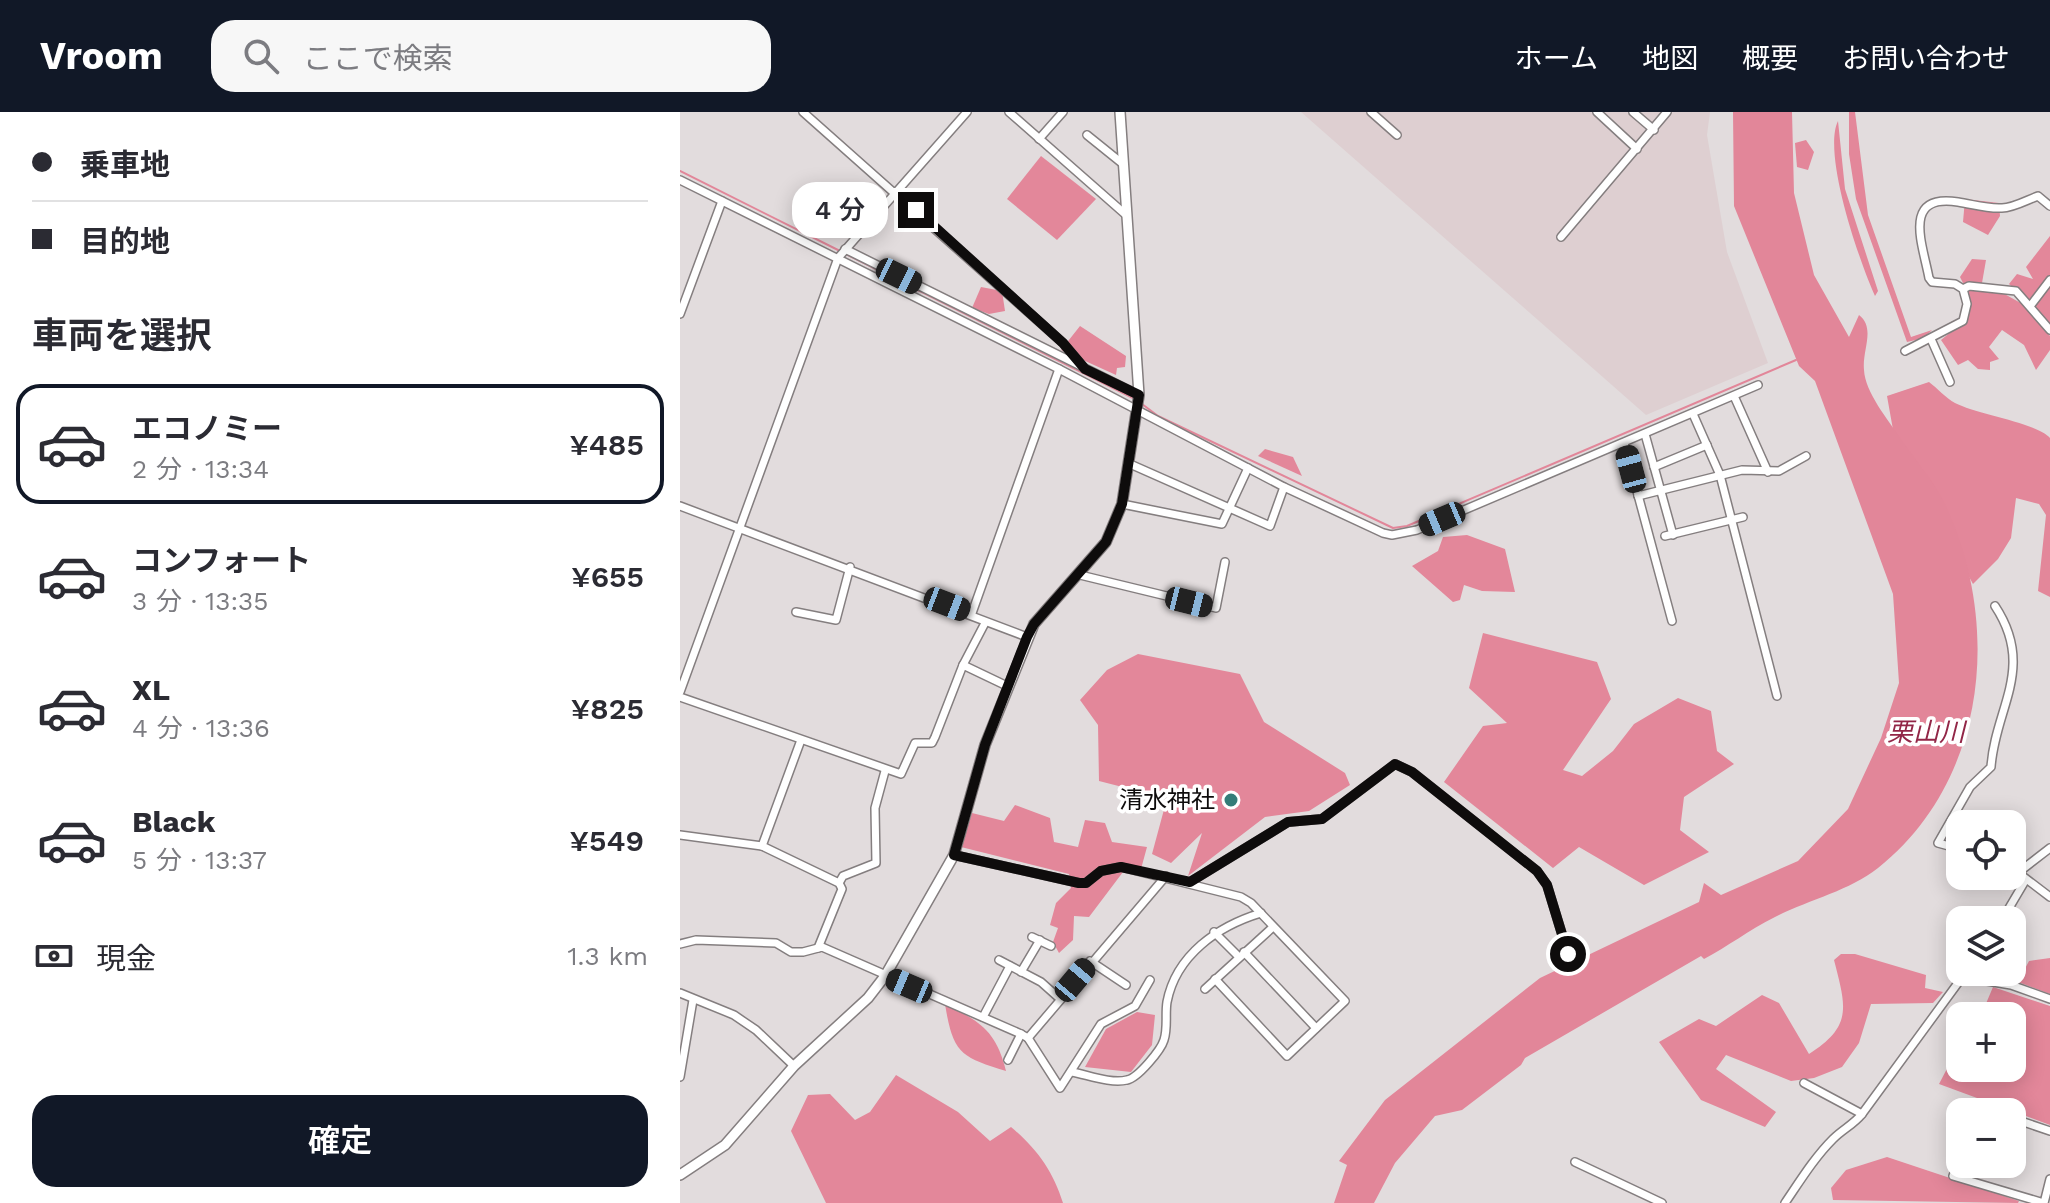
<!DOCTYPE html>
<html lang="ja">
<meta charset="utf-8">
<style>
body{margin:0;font-family:"Work Sans","Noto Sans JP",sans-serif;background:#f7f7f7;color:#2b2b33;height:100vh;display:flex;flex-direction:column;font-size:30px;white-space:nowrap}
*{box-sizing:border-box;margin:0}
p{font-size:26px;color:#7c7c81}
.icon{flex:none;width:44px;height:44px;fill:none;stroke:currentColor;stroke-width:2;stroke-linecap:round;stroke-linejoin:round}
.map{position:relative;flex:1;overflow:hidden}
.side{display:flex;flex-direction:column;background:#fff;width:680px}
.side>*{flex:none}
.guide{display:grid;align-content:center;height:176px;padding:0 32px;background:#fff}
.tools{position:absolute;left:1266px;top:698px;display:grid;gap:16px}
.tools a{display:grid;place-items:center;width:80px;height:80px;border-radius:16px;background:#fff;box-shadow:0 4px 20px #0003;font-size:40px}
.end{position:absolute;width:36px;height:36px;margin:-18px;border:10px solid #0e0c0c;background:#fff;box-shadow:0 0 0 4px #fff}
.from{border-radius:50%}
.bubble{position:absolute;height:56px;border-radius:24px;background:#fff;box-shadow:0 4px 20px #0003;font-size:26px;font-weight:600;line-height:56px;text-align:center}
.car{position:absolute;width:24px;height:48px;margin:-24px -12px;border-radius:10px;box-shadow:0 0 6px 2px #0007;background:linear-gradient(#222 24%,#8ab4d8 0 40%,#222 0 76%,#8ab4d8 0 86%,#222 0)}
.guide b{display:flex;align-items:center;gap:28px;height:76px;font-size:30px}
.guide b+b{border-top:2px solid #e1e1e2}
.guide i{width:20px;height:20px;background:#2b2b33}
ul{padding:0;list-style:none}
li{display:flex;align-items:center;gap:24px;height:120px;margin:0 16px 12px;padding:0 16px;border:4px solid transparent;border-radius:24px}
li div{flex:1}
li b{display:block;font-size:30px}
li em{font-style:normal;font-weight:600}
li.current{border-color:#111827}
li>.icon{width:72px;height:72px;stroke-width:1.5}
h2{padding:0 32px;font-size:36px;line-height:96px}
.pay{display:flex;align-items:center;gap:20px;height:88px;padding:0 32px;font-size:30px}
.pay p{margin-inline-start:auto}
.action{display:flex;gap:16px;margin-top:auto;padding:16px 32px}
.action a{flex:1;height:92px;border-radius:24px;background:#111827;color:#fff;font-size:32px;font-weight:600;line-height:92px;text-align:center}
header{display:flex;align-items:center;gap:48px;box-sizing:border-box;height:112px;padding:0 40px;background:#111827;color:#fff}
header strong{font-size:38px}
nav{display:flex;gap:44px;margin-inline-start:auto;font-size:28px}
.search{width:560px;height:72px;background:#f7f7f7;display:flex;align-items:center;gap:20px;box-sizing:border-box;padding:0 28px;border-radius:24px;color:#7c7c81;font-size:30px}
main{display:flex;flex:1;min-height:0}
.map>svg:first-child{display:block}
.built{fill:#decfd1}
.forest{fill:#e3879a}
.water{fill:#e28699}
.lines{fill:none;stroke-linecap:round;stroke-linejoin:round}
.stream{stroke:#e28699;stroke-width:2}
.minor-casing{stroke:#847e7f;stroke-width:10}
.tertiary-casing{stroke:#847e7f;stroke-width:12}
.minor{stroke:#fff;stroke-width:7}
.tertiary{stroke:#fff;stroke-width:9}
.route{stroke:#0e0c0c;stroke-width:10}
.poi-dot{fill:#347c78;stroke:#fff;stroke-width:3}
.labels{text-anchor:middle;stroke-width:7;stroke-linejoin:round;paint-order:stroke}
.poi-label{font-size:24px;fill:#0e0c0c;stroke:#fff;text-anchor:end}
.water-label{font-size:26px;font-style:italic;fill:#922647;stroke:#fff}
</style>
<header>
<strong>Vroom</strong>
<div class="search"><svg class="icon" aria-label="search" viewBox="0 0 24 24"><circle cx="10" cy="10" r="6"/><path d="M15 15l6 6"/></svg>ここで検索</div>
<nav><a>ホーム</a><a>地図</a><a>概要</a><a>お問い合わせ</a></nav>
</header>
<main>
<section class="side">
<div class="guide">
<b><i class="from"></i>乗車地</b>
<b><i></i>目的地</b>
</div>
<h2>車両を選択</h2>
<ul>
<li class="current"><svg class="icon" aria-label="car" viewBox="0 0 24 24"><path d="M5 17H2v-5l4-1 3-4h7l3 4 3 1v5h-3M9 17h6M6 11h13"/><circle cx="7" cy="17" r="2"/><circle cx="17" cy="17" r="2"/></svg><div><b>エコノミー</b><p>2 分 · 13:34</p></div><em>¥485</em></li>
<li><svg class="icon" aria-label="car" viewBox="0 0 24 24"><path d="M5 17H2v-5l4-1 3-4h7l3 4 3 1v5h-3M9 17h6M6 11h13"/><circle cx="7" cy="17" r="2"/><circle cx="17" cy="17" r="2"/></svg><div><b>コンフォート</b><p>3 分 · 13:35</p></div><em>¥655</em></li>
<li><svg class="icon" aria-label="car" viewBox="0 0 24 24"><path d="M5 17H2v-5l4-1 3-4h7l3 4 3 1v5h-3M9 17h6M6 11h13"/><circle cx="7" cy="17" r="2"/><circle cx="17" cy="17" r="2"/></svg><div><b>XL</b><p>4 分 · 13:36</p></div><em>¥825</em></li>
<li><svg class="icon" aria-label="car" viewBox="0 0 24 24"><path d="M5 17H2v-5l4-1 3-4h7l3 4 3 1v5h-3M9 17h6M6 11h13"/><circle cx="7" cy="17" r="2"/><circle cx="17" cy="17" r="2"/></svg><div><b>Black</b><p>5 分 · 13:37</p></div><em>¥549</em></li>
</ul>
<div class="pay"><svg class="icon" aria-label="cash" viewBox="0 0 24 24"><path d="M3 7h18v10H3z"/><circle cx="12" cy="12" r="2"/></svg>現金<p>1.3 km</p></div>
<div class="action"><a>確定</a></div>
</section>
<div class="map">
<svg width="1370" height="1091" viewBox="0 0 1370 1091">
<rect width="100%" height="100%" fill="#e2dcdd"/>
<!-- built -->
<polygon class="built" points="621,0 1030,0 1027,23 1047,140 1088,251 966,303"/>
<!-- forest -->
<g class="forest">
<polygon points="1169,0 1175,0 1188,103 1231,225 1252,218 1244,226 1227,230 1176,87 1169,42"/>
<path d="M 1158,9 L 1165,77 L 1198,179 L 1195,184 C 1180,151 1142,42 1158,9 Z"/>
<polygon points="1126,28 1134,40 1128,58 1117,55 1115,31"/>
<polygon points="361,44 416,87 377,128 327,87"/>
<polygon points="1285,87 1319,91 1320,104 1308,123 1283,110"/>
<polygon points="1370,124 1370,212 1329,172 1337,162 1353,167 1346,155"/>
<polygon points="1292,147 1306,148 1302,171 1283,171 1280,165"/>
<polygon points="301,175 322,179 325,199 309,202 292,196"/>
<polygon points="1288,178 1319,179 1348,195 1370,224 1370,238 1356,258 1344,233 1322,218 1309,235 1319,247 1310,250 1310,258 1298,257 1288,248 1278,253 1261,228 1288,206"/>
<polygon points="400,214 446,244 445,255 437,256 436,263 381,238"/>
<path d="M 1249,270 C 1257,276 1266,286 1275,291 C 1296,302 1357,311 1370,326 L 1370,485 L 1358,479 L 1366,403 L 1359,392 L 1336,386 L 1331,426 L 1318,447 L 1293,472 L 1215,329 L 1207,284 Z"/>
<polygon points="585,337 613,345 622,364 578,344"/>
<polygon points="787,423 825,437 835,480 802,479 784,473 780,488 773,490 732,454 758,439 763,425"/>
<polygon points="803,521 917,550 931,587 883,658 902,664 933,639 954,612 998,586 1031,599 1037,639 1054,652 1004,685 1000,718 1029,740 964,773 899,735 873,756 764,670 803,614 827,611 789,576"/>
<polygon points="458,542 560,562 584,610 665,661 670,673 629,699 585,705 508,764 522,721 491,751 472,742 489,679 462,680 419,669 418,613 400,588 427,558"/>
<polygon points="335,693 370,706 374,730 398,735 405,708 425,711 432,730 467,735 461,757 443,760 409,805 394,804 393,828 379,841 373,830 378,816 370,813 376,791 391,776 389,762 281,735 292,701 324,709"/>
<path d="M 1161,842 L 1175,842 L 1246,863 L 1245,876 L 1263,880 L 1253,891 L 1191,892 L 1179,931 L 1162,955 L 1134,966 L 1111,969 L 1046,943 L 1036,957 L 1096,1000 L 1085,1015 L 1021,988 L 979,930 L 1019,907 L 1036,914 L 1082,883 L 1099,891 L 1129,942 C 1173,914 1166,895 1154,848 Z"/>
<polygon points="1370,846 1370,882 1338,870 1349,849"/>
<polygon points="1313,875 1370,894 1370,1013 1259,972 1271,949 1280,952 1280,956 1310,962 1312,956 1332,956 1332,904 1302,901"/>
<path d="M 265,892 C 301,910 316,919 326,959 C 280,945 273,941 265,892 Z"/>
<polygon points="457,900 475,903 472,933 451,960 405,955 426,917"/>
<path d="M 216,963 L 278,1000 L 310,1029 L 331,1015 C 357,1037 373,1059 383,1091 L 146,1091 L 111,1019 L 128,983 L 150,982 L 175,1008 L 190,1000 Z"/>
<polygon points="1207,1045 1339,1089 1338,1091 1153,1088 1151,1076 1166,1058"/>
</g>
<!-- water -->
<path class="water" d="M 1053,0 L 1112,0 L 1114,81 L 1134,163 L 1169,225 L 1179,203 C 1196,216 1182,238 1184,258 C 1185,280 1208,308 1221,327 C 1235,348 1254,369 1265,392 C 1322,513 1307,669 1198,756 C 1169,779 1128,788 1095,805 C 1069,818 1047,835 1024,847 L 1021,844 L 845,946 L 841,953 L 782,998 L 755,1004 L 715,1051 L 694,1091 L 654,1091 L 667,1053 L 659,1049 L 705,988 L 860,866 L 1019,790 L 1024,771 L 1041,783 L 1118,749 L 1168,697 L 1201,626 L 1219,571 L 1213,482 L 1135,269 L 1119,254 L 1054,94 Z"/>
<g class="lines">
<!-- stream -->
<g class="stream">
<polyline points="0,59 160,139"/>
<polyline points="166,142 453,286"/>
<polyline points="462,292 478,304 713,416 727,414 1116,248"/>
</g>
<!-- minor casing -->
<g class="minor-casing">
<g id="minor">
<polyline points="123,0 383,231 405,257"/>
<polyline points="329,0 445,102"/>
<polyline points="691,0 717,23"/>
<polyline points="917,0 957,37"/>
<polyline points="953,0 974,18"/>
<polyline points="407,23 443,52"/>
<polyline points="359,27 383,0"/>
<polyline points="0,68 379,257 604,375 703,421 712,423 737,418 1078,273"/>
<polyline points="881,125 987,0"/>
<polyline points="165,137 459,283"/>
<polyline points="1283,177 1289,174 1336,179 1370,218"/>
<polyline points="1351,193 1370,168"/>
<polyline points="0,202 42,89"/>
<polyline points="1251,227 1270,270"/>
<path d="M 1225,239 L 1283,209 L 1287,192 L 1283,177 L 1275,172 L 1252,170 L 1249,166 C 1243,133 1221,81 1278,90 C 1292,92 1307,97 1322,96 C 1333,96 1347,88 1358,84 L 1370,94"/>
<polyline points="1054,284 1088,360"/>
<polyline points="1013,302 1040,363 1097,584"/>
<polyline points="965,322 993,423"/>
<polyline points="944,331 992,509"/>
<polyline points="450,352 590,414 604,375"/>
<polyline points="974,355 1027,333"/>
<polyline points="958,384 1062,358 1099,359 1126,344"/>
<polyline points="442,392 542,412 568,356"/>
<polyline points="0,394 347,525"/>
<polyline points="985,424 1063,405"/>
<polyline points="400,463 536,496 545,450"/>
<polyline points="116,500 156,508 170,455"/>
<polyline points="292,501 379,257"/>
<polyline points="283,553 327,574"/>
<polyline points="0,580 158,146 287,0"/>
<polyline points="0,585 221,662 235,631 252,631 255,625 283,553 305,511"/>
<polyline points="121,628 82,734 159,771 162,777 138,836"/>
<polyline points="0,723 82,734"/>
<path d="M 1280,737 L 1258,731 L 1290,675 L 1311,655 C 1315,596 1356,556 1315,494"/>
<polyline points="274,743 399,771 406,771 421,759 441,755 561,785 571,791 665,889 607,944 535,867"/>
<polyline points="1332,756 1370,785"/>
<polyline points="1339,760 1370,736"/>
<polyline points="510,770 608,710 642,707 715,652 732,660 857,759 867,773 888,842"/>
<polyline points="159,771 163,764 196,751 195,696 205,659"/>
<polyline points="1322,808 1345,769"/>
<polyline points="534,820 559,845"/>
<polyline points="352,825 371,834"/>
<polyline points="0,832 16,828 96,831 111,840 123,840 142,835 341,922 348,926 380,976 421,912 455,894 470,868"/>
<polyline points="564,840 636,916"/>
<polyline points="319,848 361,870 379,886"/>
<polyline points="410,849 446,873"/>
<polyline points="341,860 360,828"/>
<polyline points="1283,865 1331,873 1370,887"/>
<polyline points="525,877 593,815"/>
<polyline points="0,881 54,903 76,918 114,954"/>
<polyline points="303,905 330,854"/>
<polyline points="348,926 486,764"/>
<polyline points="328,948 341,922"/>
<path d="M 392,960 C 408,963 431,972 447,968 C 458,966 481,938 484,928 C 488,916 485,902 487,890 C 496,843 538,814 581,801"/>
<polyline points="0,965 13,888"/>
<polyline points="1124,971 1182,1002"/>
<polyline points="1300,1000 1313,1000"/>
<polyline points="1332,1006 1370,1019"/>
<polyline points="1280,1045 1273,1064 1364,1091 1370,1067"/>
<polyline points="895,1050 982,1091"/>
<path d="M 1105,1091 C 1120,1069 1134,1046 1153,1027 C 1163,1017 1173,1013 1182,1002 L 1286,860"/>
</g>
</g>
<!-- tertiary casing -->
<g class="tertiary-casing">
<polyline id="tertiary" points="0,1063 45,1033 114,954 188,886 205,864 274,743 305,633 354,512 426,430 442,392 459,283 440,0"/>
</g>
<!-- minor -->
<use href="#minor" class="minor"/>
<!-- tertiary -->
<use href="#tertiary" class="tertiary"/>
</g>
<g class="lines">
<!-- route -->
<polyline class="route" points="236,98 383,231 405,257 459,283 442,392 426,430 354,512 347,525 305,633 274,743 399,771 406,771 421,759 441,755 510,770 608,710 642,707 715,652 732,660 857,759 867,773 888,842"/>
</g>
<!-- markers -->
<circle class="poi-dot" cx="551" cy="688" r="8"/>
<g class="labels">
<!-- poi labels -->
<g class="poi-label">
<text x="535" y="696">清水神社</text>
</g>
<!-- water labels -->
<g class="water-label">
<text x="1246" y="629">栗山川</text>
</g>
</g>
</svg>
<div class="tools">
<a><svg class="icon" aria-label="locate" viewBox="0 0 24 24"><circle cx="12" cy="12" r="6"/><path d="M12 2v4M12 18v4M2 12h4M18 12h4"/></svg></a>
<a><svg class="icon" aria-label="layers" viewBox="0 0 24 24"><path d="M12 4l9 5-9 5-9-5zM3 14l9 5 9-5"/></svg></a>
<a>+</a>
<a>−</a>
</div>
<i class="end from" style="left:888px;top:842px"></i>
<i class="end" style="left:236px;top:98px"></i>
<div class="bubble" style="left:112px;top:70px;width:96px">4 分</div>
<i class="car" style="left:219px;top:164px;rotate:116deg"></i>
<i class="car" style="left:951px;top:357px;rotate:345deg"></i>
<i class="car" style="left:762px;top:407px;rotate:247deg"></i>
<i class="car" style="left:509px;top:490px;rotate:104deg"></i>
<i class="car" style="left:267px;top:492px;rotate:111deg"></i>
<i class="car" style="left:395px;top:868px;rotate:40deg"></i>
<i class="car" style="left:229px;top:874px;rotate:293deg"></i>
</div>
</main>
